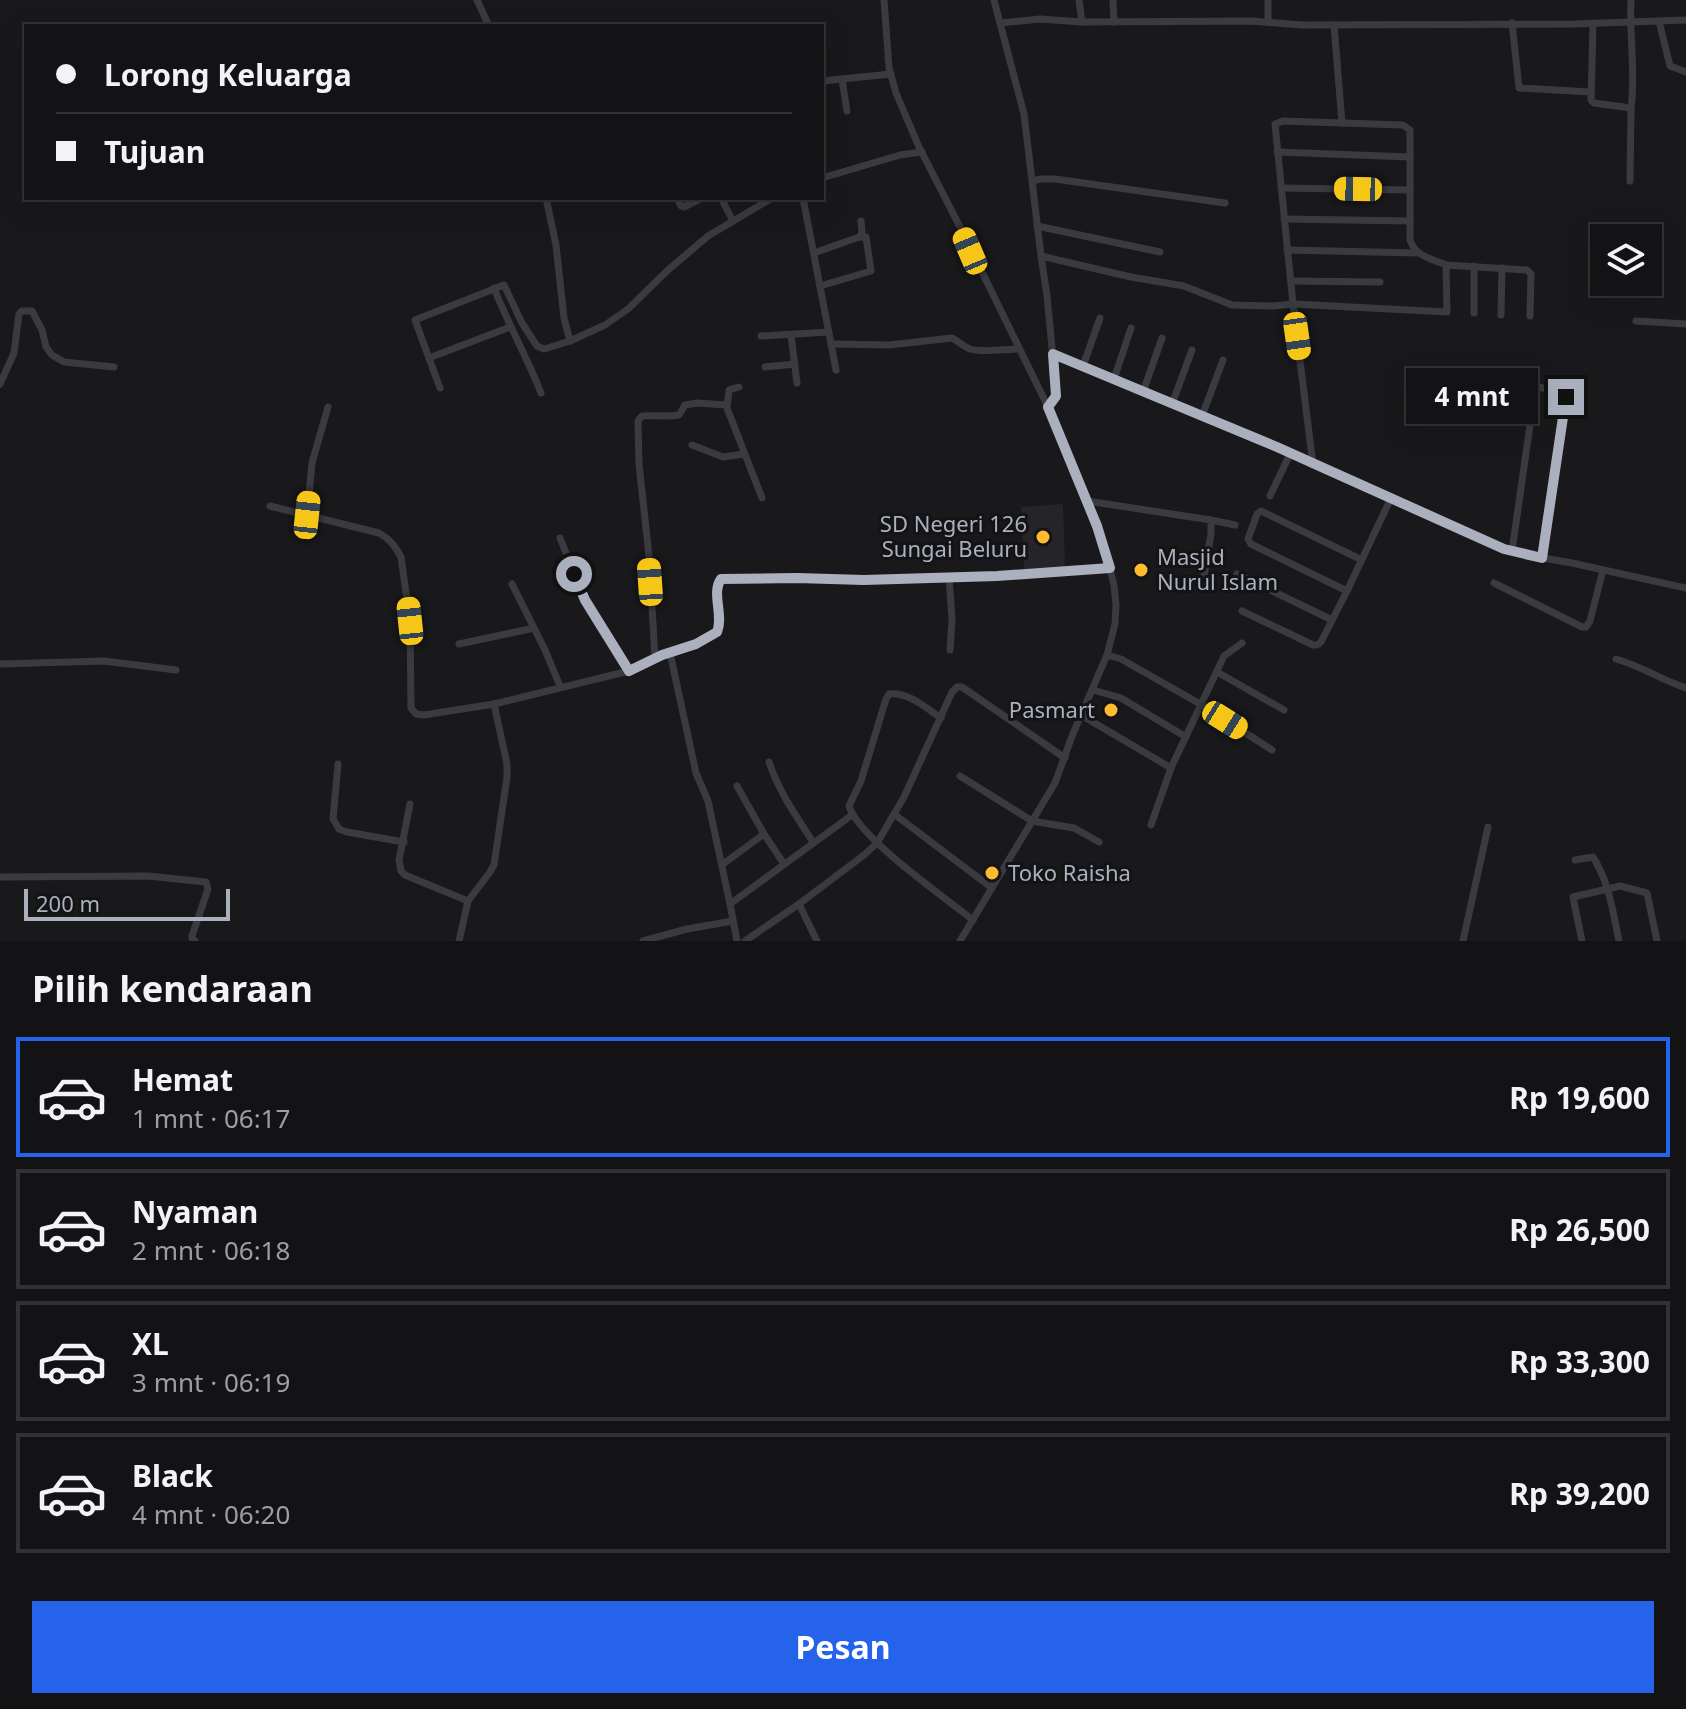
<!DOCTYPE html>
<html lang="id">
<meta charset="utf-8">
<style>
body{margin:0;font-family:"Noto Sans",sans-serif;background:#1c1c1e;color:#f1f3f6;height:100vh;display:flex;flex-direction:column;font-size:30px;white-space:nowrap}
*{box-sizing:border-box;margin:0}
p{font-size:26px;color:#9d9ea0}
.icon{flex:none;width:44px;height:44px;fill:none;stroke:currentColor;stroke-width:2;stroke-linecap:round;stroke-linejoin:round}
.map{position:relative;height:941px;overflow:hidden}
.drawer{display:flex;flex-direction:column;background:#131315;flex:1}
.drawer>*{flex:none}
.guide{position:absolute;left:24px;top:24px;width:800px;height:176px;border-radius:0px;box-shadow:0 8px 32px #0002,0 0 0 2px #323234;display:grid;align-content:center;height:176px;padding:0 32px;background:#131315}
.buttons{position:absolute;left:1590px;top:224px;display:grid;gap:16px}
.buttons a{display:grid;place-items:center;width:72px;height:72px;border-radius:0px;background:#131315;box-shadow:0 8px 32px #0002,0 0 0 2px #323234;font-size:40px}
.scale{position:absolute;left:24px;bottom:20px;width:206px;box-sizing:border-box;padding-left:8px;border:4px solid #aab0bd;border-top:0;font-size:22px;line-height:28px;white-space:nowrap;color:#aab0bd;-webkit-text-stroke:6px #141417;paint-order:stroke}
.end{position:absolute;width:36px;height:36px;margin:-18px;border:10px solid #aab0bd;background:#111;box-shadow:0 0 0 4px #111}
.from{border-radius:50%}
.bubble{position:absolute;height:56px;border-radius:0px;background:#131315;box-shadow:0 8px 32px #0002,0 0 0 2px #323234;font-size:26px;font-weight:700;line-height:56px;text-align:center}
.car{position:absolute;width:24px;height:48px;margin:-24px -12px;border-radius:10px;box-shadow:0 0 6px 2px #0007;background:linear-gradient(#f5c518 24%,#345 0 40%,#f5c518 0 76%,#345 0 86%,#f5c518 0)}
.guide b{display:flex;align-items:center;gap:28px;height:76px;font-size:30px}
.guide b+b{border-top:2px solid #323234}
.guide i{width:20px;height:20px;background:#f1f3f6}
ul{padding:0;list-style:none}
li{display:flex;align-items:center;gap:24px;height:120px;margin:0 16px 12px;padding:0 16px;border:4px solid #323234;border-radius:0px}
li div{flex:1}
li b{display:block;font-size:30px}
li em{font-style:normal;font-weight:700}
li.active{border-color:#2563eb}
li>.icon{width:72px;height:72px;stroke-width:1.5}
h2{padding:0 32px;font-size:36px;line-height:96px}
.action{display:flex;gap:16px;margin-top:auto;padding:16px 32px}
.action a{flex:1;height:92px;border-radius:0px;background:#2563eb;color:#fff;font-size:32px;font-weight:700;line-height:92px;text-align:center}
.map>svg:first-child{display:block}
.built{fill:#252529}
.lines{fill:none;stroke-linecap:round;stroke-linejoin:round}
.street{stroke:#3a3b41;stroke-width:7}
.route{stroke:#aab0bd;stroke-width:10}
.poi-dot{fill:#ffbb2e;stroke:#141417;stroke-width:3}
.labels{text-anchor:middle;stroke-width:6;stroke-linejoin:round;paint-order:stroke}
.poi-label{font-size:22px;fill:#aab0bd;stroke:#141417;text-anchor:end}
</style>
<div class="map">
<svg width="1686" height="941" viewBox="0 0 1686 941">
<rect width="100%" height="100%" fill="#19191c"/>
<!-- built -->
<polygon class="built" points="1063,504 1065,568 1024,571 1021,507"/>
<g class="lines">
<!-- street -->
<g class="street">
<polyline points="477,0 489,26"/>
<polyline points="884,0 889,68 896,93 919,147 959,225 1048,407 1074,470 1106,553 1114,585 1116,605 1115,624 1107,655 1072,736 1055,783 960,941"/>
<polyline points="994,0 1000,23"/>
<polyline points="1079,0 1082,22"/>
<polyline points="1113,0 1114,22"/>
<polyline points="1659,21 1670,66 1686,72"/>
<polyline points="1268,22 1268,0"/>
<polyline points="1512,23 1519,88 1591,92"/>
<path d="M 1593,23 L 1591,100 L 1594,103 L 1631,108 C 1636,72 1629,36 1631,0"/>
<polyline points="842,79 847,111"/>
<polyline points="822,81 891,74"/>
<polyline points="1277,152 1410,157"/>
<polyline points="822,178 900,155 922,152"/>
<polyline points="1032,181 1041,179 1055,179 1225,203"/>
<polyline points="1630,181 1631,108"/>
<polyline points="1281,188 1410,190"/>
<polyline points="546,198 556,245 564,318 570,341"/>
<polyline points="677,198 681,206 684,207 702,198"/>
<polyline points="721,198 733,221"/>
<polyline points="803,198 836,370"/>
<polyline points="1284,219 1410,221"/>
<polyline points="1037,226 1160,252"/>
<polyline points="1287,250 1417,253"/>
<polyline points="814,253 859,237 862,233 861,221"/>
<path d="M 1041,256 L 1131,277 L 1184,286 L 1232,305 L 1273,306 L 1293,304 L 1447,312 L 1446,265 C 1432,259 1415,256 1410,240 L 1410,130 L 1403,125 L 1342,123"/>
<polyline points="1446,265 1527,270 1531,274 1530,316"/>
<polyline points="1291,281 1380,282"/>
<polyline points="820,286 871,271 866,237 859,237"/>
<path d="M 494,288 C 508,324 527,357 541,393"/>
<polyline points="1474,313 1474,266"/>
<polyline points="1501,315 1502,268"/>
<polyline points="1636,321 1686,324"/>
<polyline points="791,335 797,383"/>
<polyline points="761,336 829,332"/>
<path d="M 831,344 L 889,345 L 952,338 C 958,341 963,346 970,349 C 982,353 1006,349 1019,349"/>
<polyline points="1053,354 1277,447 1313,465 1504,549 1526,555 1572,563 1686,588"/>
<polyline points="429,358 510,327"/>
<polyline points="1083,366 1100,318"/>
<polyline points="765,367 795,364"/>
<polyline points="1114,379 1131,328"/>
<polyline points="0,384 14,353 19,314 22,311 32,311 42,330 46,347 52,355 64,362 114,367"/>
<polyline points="739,387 729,390 727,408 762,498"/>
<polyline points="440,388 415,320 504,285 522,323 537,346 544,349 570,341 605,325 628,309 668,270 708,236 772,198"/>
<polyline points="1143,392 1162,338"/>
<polyline points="1172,404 1192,350"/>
<polyline points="1048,407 1056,396 1056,389 1047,296 1041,256 1024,114 1000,23 1040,19 1082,22 1251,21 1302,25 1575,24 1686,20"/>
<polyline points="1202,416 1223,360"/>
<polyline points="692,445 723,457 744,454"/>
<polyline points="1313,465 1293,304 1275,124 1283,121 1342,123 1334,25"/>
<polyline points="1270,496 1290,454"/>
<polyline points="1087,501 1211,520 1211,534 1203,582"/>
<path d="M 270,506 L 379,533 C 390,539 395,546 401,557 L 410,621 L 411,708 L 416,714 L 424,715 L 494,704 L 629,671 C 640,667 649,661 659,656 C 679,647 705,645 720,628 L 717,586 L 721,579 L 797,578 L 864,580 L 997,576 L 1110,568"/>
<polyline points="307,515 312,463 328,407"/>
<polyline points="1211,520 1235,525"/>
<polyline points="560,538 585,600 629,671"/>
<polyline points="1512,551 1535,390 1538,387 1563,392 1566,393 1566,397 1542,558"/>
<polyline points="1362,560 1261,511 1257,514 1248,539 1251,544 1347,591 1391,498"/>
<polyline points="1237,574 1332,620"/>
<polyline points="949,577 952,619 950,650"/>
<polyline points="1494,583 1582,627 1586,627 1590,621 1603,570"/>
<polyline points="512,584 545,650 560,686"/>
<polyline points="1242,611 1313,645 1317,645 1321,642 1347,591"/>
<polyline points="459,644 534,628"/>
<polyline points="670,653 696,773 708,801 730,904"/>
<polyline points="1107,655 1121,659 1202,705 1272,750"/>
<path d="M 655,658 L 649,556 L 639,464 L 638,421 L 642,416 C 655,415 667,417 679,415 L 685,405 L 697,403 L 726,405"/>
<path d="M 1616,659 C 1641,666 1662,680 1686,688"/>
<polyline points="0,664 104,661 176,670"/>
<polyline points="1217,672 1284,710"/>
<polyline points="1093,690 1121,698 1186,737"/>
<polyline points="1081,715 1171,768"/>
<path d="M 941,718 C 926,708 909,692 889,694 L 886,699 L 861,781 L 849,806 C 859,838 944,897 973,920"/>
<path d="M 769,762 C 779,792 796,816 813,842"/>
<polyline points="338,764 333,819 339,829 347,832 404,842"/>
<polyline points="960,776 1032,821 1074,828 1099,842"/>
<polyline points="737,786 764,834 784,864"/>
<polyline points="410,804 399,860 401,871 405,875 468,901 459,941"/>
<polyline points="894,814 992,888"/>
<polyline points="1151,825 1171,768 1224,656 1242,643"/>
<path d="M 1575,860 L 1593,857 C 1609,882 1613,912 1619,941"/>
<polyline points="723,864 764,834"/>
<polyline points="0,877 148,876 206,882 208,889 192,936 192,938 195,941"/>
<polyline points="468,901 490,872 494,865 507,777 507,764 494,704"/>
<polyline points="799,904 817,941"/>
<polyline points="643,941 687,929 733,921"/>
<polyline points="737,941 730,904 852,815"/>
<polyline points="745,941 799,904 864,855 877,843 904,797 952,692 957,687 962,687 1065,758"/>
<polyline points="1463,941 1488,827"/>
<polyline points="1582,941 1573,897 1620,886 1647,893 1657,941"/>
</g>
</g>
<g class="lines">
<!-- route -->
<path class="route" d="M 574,574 L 585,600 L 629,671 L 662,655 L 696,644 L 717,632 C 724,616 711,593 721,579 L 797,578 L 864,580 L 997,576 L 1110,568 L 1097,526 L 1048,407 L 1056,396 L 1053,354 L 1277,447 L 1504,549 L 1542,558 L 1566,397"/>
</g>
<!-- markers -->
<g class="poi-dot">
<circle cx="1043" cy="537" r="8"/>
<circle cx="1141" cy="570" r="8"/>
<circle cx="1111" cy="710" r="8"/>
<circle cx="992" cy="873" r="8"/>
</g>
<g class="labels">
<!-- poi labels -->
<g class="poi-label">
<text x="1027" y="532">SD Negeri 126<tspan x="1027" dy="25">Sungai Beluru</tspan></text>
<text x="1157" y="565" text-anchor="start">Masjid<tspan x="1157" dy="25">Nurul Islam</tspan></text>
<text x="1095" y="718">Pasmart</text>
<text x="1008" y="881" text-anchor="start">Toko Raisha</text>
</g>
</g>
</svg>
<div class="buttons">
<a><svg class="icon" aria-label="layers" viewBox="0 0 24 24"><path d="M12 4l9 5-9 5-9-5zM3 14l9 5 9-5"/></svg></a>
</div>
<div class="scale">200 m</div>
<i class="end from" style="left:574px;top:574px"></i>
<i class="end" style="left:1566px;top:397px"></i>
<div class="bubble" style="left:1406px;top:368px;width:132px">4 mnt</div>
<i class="car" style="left:1358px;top:189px;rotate:271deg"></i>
<i class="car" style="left:970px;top:251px;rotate:337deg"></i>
<i class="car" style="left:1297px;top:336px;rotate:172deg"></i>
<i class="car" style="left:307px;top:515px;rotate:6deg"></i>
<i class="car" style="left:650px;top:582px;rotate:356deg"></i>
<i class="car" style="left:410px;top:621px;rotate:354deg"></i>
<i class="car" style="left:1225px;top:720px;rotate:122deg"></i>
<div class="guide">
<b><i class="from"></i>Lorong Keluarga</b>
<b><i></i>Tujuan</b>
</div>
</div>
<section class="drawer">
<h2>Pilih kendaraan</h2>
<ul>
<li class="active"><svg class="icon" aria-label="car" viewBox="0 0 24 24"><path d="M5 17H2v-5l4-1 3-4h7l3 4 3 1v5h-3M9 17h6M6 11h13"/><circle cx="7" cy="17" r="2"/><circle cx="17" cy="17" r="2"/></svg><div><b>Hemat</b><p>1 mnt · 06:17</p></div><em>Rp 19,600</em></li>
<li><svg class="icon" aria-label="car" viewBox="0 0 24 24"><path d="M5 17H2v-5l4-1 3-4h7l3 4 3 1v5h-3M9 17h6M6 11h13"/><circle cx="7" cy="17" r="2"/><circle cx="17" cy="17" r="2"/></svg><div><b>Nyaman</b><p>2 mnt · 06:18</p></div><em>Rp 26,500</em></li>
<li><svg class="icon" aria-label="car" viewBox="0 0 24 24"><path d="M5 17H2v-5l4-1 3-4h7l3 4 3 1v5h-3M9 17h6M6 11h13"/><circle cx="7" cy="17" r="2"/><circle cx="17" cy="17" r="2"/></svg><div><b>XL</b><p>3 mnt · 06:19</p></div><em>Rp 33,300</em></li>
<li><svg class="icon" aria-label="car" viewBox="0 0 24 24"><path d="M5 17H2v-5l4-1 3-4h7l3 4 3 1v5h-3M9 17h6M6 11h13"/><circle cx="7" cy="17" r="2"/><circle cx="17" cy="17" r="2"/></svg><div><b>Black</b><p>4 mnt · 06:20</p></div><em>Rp 39,200</em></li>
</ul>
<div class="action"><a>Pesan</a></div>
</section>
